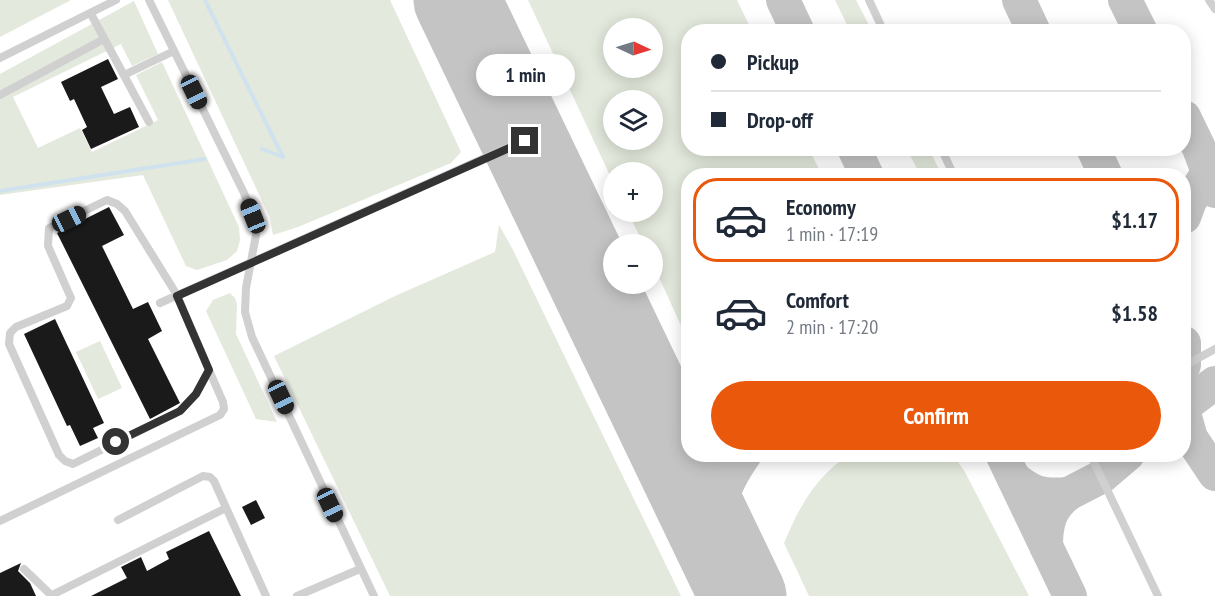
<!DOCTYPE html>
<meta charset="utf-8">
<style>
body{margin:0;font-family:"PT Sans Narrow",sans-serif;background:#f6f6f7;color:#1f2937;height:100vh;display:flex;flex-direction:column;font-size:22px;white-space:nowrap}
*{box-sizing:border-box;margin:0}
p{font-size:20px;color:#747a83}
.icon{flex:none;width:33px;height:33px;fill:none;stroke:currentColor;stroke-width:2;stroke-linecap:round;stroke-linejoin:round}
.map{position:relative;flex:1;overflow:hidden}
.drawer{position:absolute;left:681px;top:168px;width:510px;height:294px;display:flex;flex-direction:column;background:#fff;border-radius:24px;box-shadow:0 3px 15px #0003}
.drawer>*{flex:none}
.guide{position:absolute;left:681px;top:24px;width:510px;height:132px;border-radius:24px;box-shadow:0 3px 15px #0003;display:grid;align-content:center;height:132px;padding:0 30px;background:#fff}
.needle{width:39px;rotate:94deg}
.buttons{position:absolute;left:603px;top:18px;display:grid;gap:12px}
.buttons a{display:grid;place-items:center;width:60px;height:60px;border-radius:50%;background:#fff;box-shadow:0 3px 15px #0003;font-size:30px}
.end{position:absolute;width:27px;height:27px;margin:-14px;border:8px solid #333;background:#fff;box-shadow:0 0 0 3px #fff}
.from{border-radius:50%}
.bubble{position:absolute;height:42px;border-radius:21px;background:#fff;box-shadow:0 3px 15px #0003;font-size:20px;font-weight:700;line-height:42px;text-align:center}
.car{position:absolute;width:18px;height:36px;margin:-18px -9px;border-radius:8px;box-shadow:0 0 4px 2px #0007;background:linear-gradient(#222 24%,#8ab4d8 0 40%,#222 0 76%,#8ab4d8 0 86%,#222 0)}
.guide b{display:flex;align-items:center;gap:21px;height:57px;font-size:22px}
.guide b+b{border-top:2px solid #e0e1e3}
.guide i{width:15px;height:15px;background:#1f2937}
ul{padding:10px 0 0;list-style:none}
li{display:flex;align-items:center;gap:18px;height:84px;margin:0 12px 9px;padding:0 18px;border:3px solid transparent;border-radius:24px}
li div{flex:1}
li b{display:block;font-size:22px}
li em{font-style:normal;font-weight:700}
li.active{border-color:#ea580c}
li>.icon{width:54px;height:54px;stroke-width:1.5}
.button{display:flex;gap:12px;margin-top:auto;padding:12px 30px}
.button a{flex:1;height:69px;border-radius:36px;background:#ea580c;color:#fff;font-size:24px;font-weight:700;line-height:69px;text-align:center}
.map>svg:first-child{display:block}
.green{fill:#e3e9dc;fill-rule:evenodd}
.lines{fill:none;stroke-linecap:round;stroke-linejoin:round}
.stream{stroke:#cfe2ed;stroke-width:4}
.taxiway{stroke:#c4c4c4;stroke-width:34}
.runway{stroke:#c4c4c4;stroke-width:87}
.building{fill:#1a1a1a}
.service{stroke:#d0d0d0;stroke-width:8}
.route{stroke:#333;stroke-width:8}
</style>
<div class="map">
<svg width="1215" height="596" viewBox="0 0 1215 596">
<rect width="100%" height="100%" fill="#fff"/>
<!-- green -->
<g class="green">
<polygon points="0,0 71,0 0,37"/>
<polygon points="168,0 390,0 461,152 451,163 298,227 273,235 270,218"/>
<path d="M 528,0 L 737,0 L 752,31 L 688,32 L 688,148 L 809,149 L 822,175 L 688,176 L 688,341 L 653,264 L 652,244 L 643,244 L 628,212 L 652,212 L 652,172 L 614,172 L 613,182 ZM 652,28 L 652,68 L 614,68 L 614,28 ZM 652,100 L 652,140 L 614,140 L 614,100 Z"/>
<polygon points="835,0 856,0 872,31 850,31"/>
<polygon points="134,1 158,54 132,66 121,44 13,97 38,148 80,128 92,152 158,120 136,75 162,62 239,227 240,240 237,251 227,260 197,270 186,266 143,175 0,195 0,74"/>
<polygon points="907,149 929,149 942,175 920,175"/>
<polygon points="499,225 512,248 681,596 390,596 274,356 395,296 495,252"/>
<polygon points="230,293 235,298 237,304 236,334 277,422 256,419 206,311 213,300"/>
<polygon points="100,341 122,388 98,399 76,352"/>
<path d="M 850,454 L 953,455 L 965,472 L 1029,596 L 809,596 L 784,543 C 799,507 816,476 850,454 Z"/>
</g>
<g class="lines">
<!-- stream -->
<g class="stream">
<polyline points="205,0 283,157"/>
<polyline points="262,149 283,157"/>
<polyline points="0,191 205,159"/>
</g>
<!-- taxiway -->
<g class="taxiway">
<polyline points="783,0 798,32"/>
<polyline points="1019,0 1034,32"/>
<polyline points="1125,0 1141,32"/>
<polyline points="1184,117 1199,148 1215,191"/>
<polyline points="854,148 867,176"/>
<polyline points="1093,148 1106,176"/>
<polyline points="1184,217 1190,201 1205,177"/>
<polyline points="1184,343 1184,365"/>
<polyline points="646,393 667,416 688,433"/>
<polyline points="1184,406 1215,383"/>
<polyline points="1184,413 1191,438 1215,474"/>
<polyline points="1002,454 1070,596"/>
<path d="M 1013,477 C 1032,494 1043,496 1068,494 C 1050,508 1046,523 1046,546"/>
<polyline points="1068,494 1101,477 1128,454"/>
<path d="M 725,557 C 715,511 718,493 745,454"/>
</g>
<!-- runway -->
<polyline class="runway" points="457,0 743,596"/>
</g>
<!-- building -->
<g class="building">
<polygon points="108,59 118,79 101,87 114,114 130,107 139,127 91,149 82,130 87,127 74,99 70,101 61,82"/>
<polygon points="109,207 124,235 102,246 133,309 148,302 162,331 148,339 180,403 150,419 57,233"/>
<polygon points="55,319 104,423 93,428 98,438 80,446 70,425 67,426 24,334"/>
<polygon points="256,500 265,518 251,525 242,507"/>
<polygon points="209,531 241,596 91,596 127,578 121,567 141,557 147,571 169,559 166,552"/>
<polygon points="21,563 18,571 30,583 36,596 0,596 0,573"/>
</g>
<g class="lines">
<!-- service -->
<g class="service">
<polyline points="149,0 244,193 253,216 256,235 246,288 245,312 252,337 374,596"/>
<polyline points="869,0 884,32"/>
<polyline points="1209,0 1215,9"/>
<polyline points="91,14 149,122"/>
<polyline points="0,58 116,0"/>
<polyline points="124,75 174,51"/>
<polyline points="0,95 104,39"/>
<polyline points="941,148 954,176"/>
<polygon points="107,200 117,204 125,211 177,295 209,370 196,394 180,411 73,464 65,461 59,455 9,344 10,333 16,327 67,306 71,298 48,246 49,228"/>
<polyline points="160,303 525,140"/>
<polyline points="1184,366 1215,349"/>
<polyline points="1090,454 1158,596"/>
<polyline points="118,520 203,476 210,477 214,481 266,596"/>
<polyline points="0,521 220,415 224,409 223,402 209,370"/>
<polyline points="24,569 52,596"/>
<polyline points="52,595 226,508"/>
<polyline points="297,596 360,569"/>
</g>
</g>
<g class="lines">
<!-- route -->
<polyline class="route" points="116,442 180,411 196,394 209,370 177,296 525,141"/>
</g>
</svg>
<div class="buttons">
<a><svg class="needle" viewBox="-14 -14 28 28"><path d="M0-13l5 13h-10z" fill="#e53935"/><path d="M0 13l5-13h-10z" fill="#747a83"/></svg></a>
<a><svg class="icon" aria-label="layers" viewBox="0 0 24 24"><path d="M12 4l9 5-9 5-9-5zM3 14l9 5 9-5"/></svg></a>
<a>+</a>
<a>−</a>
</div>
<i class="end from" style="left:116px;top:442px"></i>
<i class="end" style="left:525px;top:141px"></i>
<div class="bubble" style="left:476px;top:54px;width:99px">1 min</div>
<i class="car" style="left:194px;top:92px;rotate:154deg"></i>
<i class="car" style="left:253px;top:216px;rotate:338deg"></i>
<i class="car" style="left:69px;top:219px;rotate:64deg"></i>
<i class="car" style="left:281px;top:397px;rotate:155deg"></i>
<i class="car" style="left:330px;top:505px;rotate:155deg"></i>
<div class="guide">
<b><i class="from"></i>Pickup</b>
<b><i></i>Drop-off</b>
</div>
<section class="drawer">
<ul>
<li class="active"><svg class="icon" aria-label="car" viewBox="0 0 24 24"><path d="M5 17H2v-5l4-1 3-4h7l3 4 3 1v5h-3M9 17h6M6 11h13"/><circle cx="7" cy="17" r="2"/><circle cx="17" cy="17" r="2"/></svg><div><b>Economy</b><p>1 min · 17:19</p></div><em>$1.17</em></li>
<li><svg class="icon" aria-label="car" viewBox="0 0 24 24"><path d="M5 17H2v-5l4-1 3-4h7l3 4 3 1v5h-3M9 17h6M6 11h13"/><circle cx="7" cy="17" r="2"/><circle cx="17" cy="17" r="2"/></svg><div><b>Comfort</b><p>2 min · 17:20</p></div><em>$1.58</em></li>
</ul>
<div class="button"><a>Confirm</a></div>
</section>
</div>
